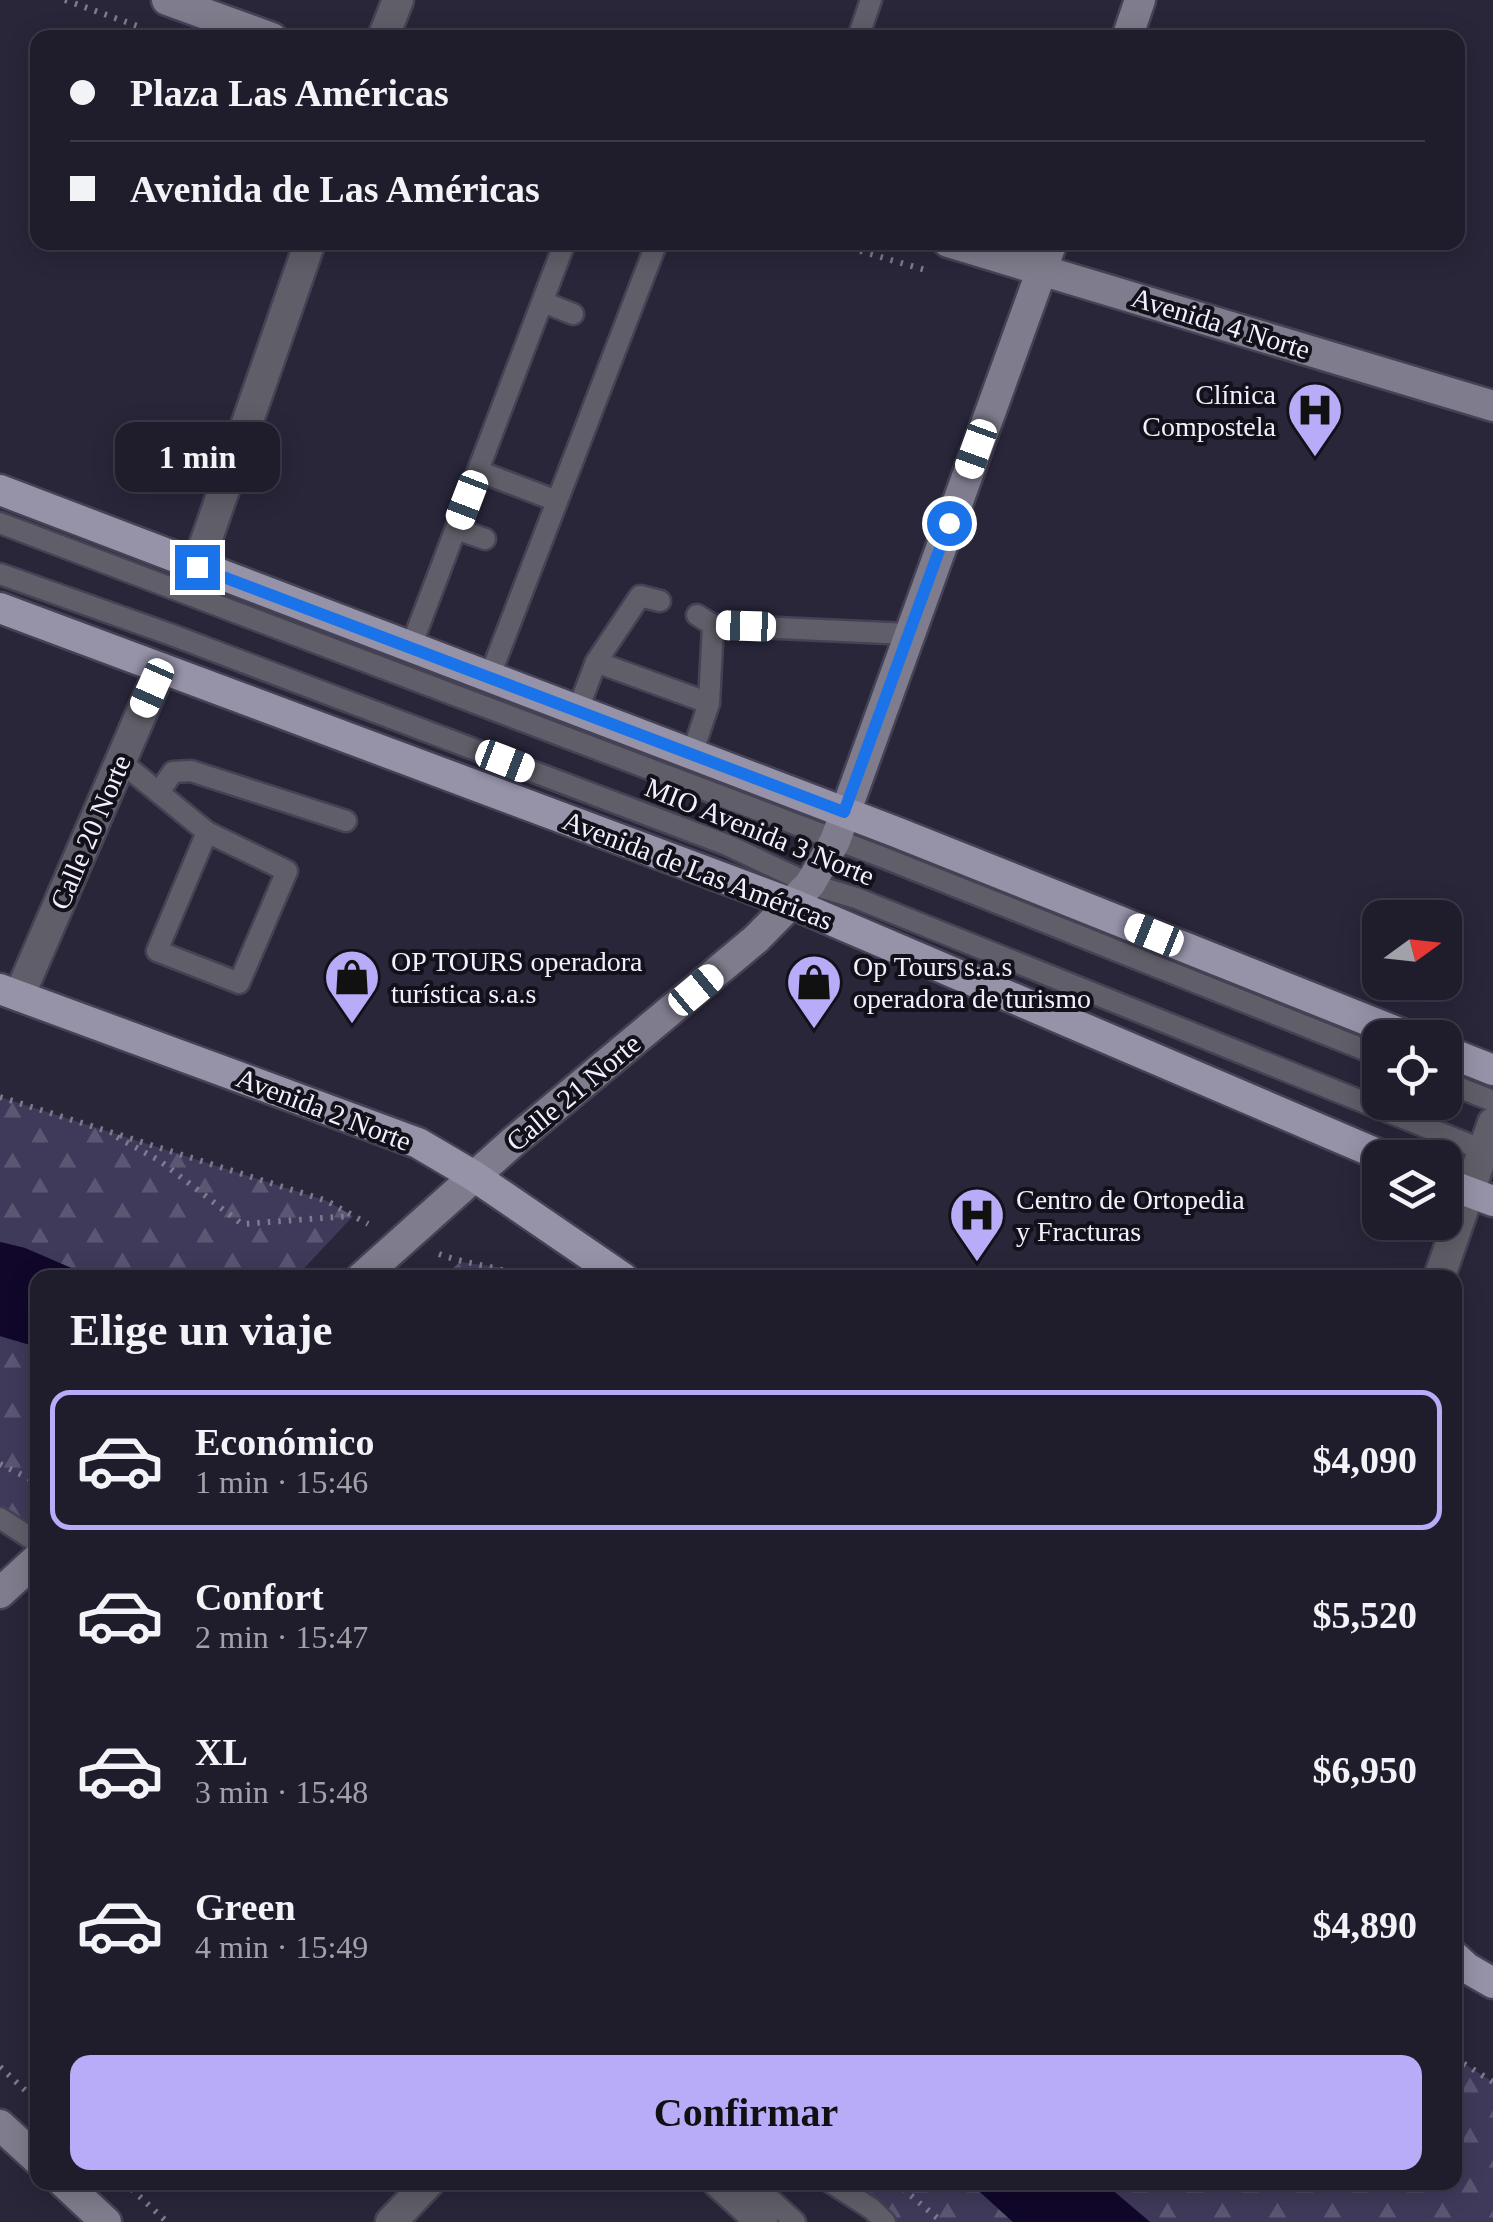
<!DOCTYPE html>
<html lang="es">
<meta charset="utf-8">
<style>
body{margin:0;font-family:"Times New Roman",serif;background:#272534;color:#f1f3f6;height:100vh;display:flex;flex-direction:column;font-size:38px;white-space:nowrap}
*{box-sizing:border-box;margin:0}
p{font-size:32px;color:#a1a1a9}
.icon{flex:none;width:55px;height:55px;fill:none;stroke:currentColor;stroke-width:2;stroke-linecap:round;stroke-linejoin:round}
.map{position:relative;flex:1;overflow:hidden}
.details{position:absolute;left:30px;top:1270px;width:1432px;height:920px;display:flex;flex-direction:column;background:#1f1c2c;border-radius:20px;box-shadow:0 5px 25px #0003,0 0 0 2px #3c3a48}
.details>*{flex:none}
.top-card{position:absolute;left:30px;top:30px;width:1435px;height:220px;border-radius:20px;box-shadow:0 5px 25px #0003,0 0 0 2px #3c3a48;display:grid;align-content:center;height:220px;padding:0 40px;background:#1f1c2c}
.needle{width:65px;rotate:75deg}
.controls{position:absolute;left:1362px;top:900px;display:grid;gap:20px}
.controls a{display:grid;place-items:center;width:100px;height:100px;border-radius:20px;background:#1f1c2c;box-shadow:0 5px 25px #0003,0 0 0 2px #3c3a48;font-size:50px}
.end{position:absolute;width:45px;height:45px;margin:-22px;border:12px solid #1a73e8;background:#fff;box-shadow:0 0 0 5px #fff}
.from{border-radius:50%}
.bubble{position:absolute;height:70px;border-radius:20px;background:#1f1c2c;box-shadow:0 5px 25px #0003,0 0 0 2px #3c3a48;font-size:32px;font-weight:800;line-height:70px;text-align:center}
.car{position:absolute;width:30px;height:60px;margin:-30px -15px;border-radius:12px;box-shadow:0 0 8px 2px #0007;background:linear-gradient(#fff 24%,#345 0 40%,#fff 0 76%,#345 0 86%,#fff 0)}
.top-card b{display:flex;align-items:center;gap:35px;height:95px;font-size:38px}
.top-card b+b{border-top:2px solid #3c3a48}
.top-card i{width:25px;height:25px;background:#f1f3f6}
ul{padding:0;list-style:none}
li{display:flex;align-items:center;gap:30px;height:140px;margin:0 20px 15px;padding:0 20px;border:5px solid transparent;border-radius:20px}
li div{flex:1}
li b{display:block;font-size:38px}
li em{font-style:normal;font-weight:800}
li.selected{border-color:#b8abf7}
li>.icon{width:90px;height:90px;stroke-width:1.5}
h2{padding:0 40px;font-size:45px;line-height:120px}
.action{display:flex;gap:20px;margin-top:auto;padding:20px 40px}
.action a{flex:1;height:115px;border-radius:20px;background:#b8abf7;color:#111;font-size:40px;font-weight:800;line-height:115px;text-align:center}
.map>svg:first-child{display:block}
.forest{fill:url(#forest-firs)}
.water{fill:#11072b}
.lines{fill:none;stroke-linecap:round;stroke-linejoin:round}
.lane-casing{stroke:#454255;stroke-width:25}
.street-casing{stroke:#454255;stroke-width:35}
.secondary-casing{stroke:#454255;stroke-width:35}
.primary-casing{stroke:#454255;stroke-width:35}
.path{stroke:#7d7b8c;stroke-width:6;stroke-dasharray:2.5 8;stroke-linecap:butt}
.lane{stroke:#605f69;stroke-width:20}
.street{stroke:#605f69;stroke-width:30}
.secondary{stroke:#7f7c8d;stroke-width:30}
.primary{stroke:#9693a9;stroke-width:30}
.route{stroke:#1a73e8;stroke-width:12}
.labels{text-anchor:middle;stroke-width:8;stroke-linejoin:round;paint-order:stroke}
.street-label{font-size:28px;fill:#f2f0fe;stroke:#121019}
.poi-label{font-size:28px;fill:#f2f0fe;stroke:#121019;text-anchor:start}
</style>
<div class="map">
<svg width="1493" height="2222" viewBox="0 0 1493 2222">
<defs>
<pattern id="forest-firs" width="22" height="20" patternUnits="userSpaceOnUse" patternTransform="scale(2.5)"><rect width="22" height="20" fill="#3f3a5a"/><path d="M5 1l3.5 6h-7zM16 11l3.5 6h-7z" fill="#5b5773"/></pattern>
</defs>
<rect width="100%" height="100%" fill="#29263a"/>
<!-- forest -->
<g class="forest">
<polygon points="0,1097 327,1201 353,1216 296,1277 92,1277 25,1248 0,1242"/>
<polygon points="460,1262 504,1268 524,1277 443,1277"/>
<polygon points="0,1336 37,1347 37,1543 0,1518"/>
<polygon points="1455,2058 1493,2082 1493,2222 1150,2222 1104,2183 1455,2182"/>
<polygon points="830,2183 970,2183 1013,2222 885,2222"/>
</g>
<!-- water -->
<g class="water">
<polygon points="0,1242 25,1248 92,1277 38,1278 37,1347 0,1336"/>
<polygon points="970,2183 1104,2183 1150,2222 1013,2222"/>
</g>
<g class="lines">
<!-- lane casing -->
<g class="lane-casing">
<g id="lane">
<polyline points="858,38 871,0"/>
<polyline points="543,302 573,314"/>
<polyline points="478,471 557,501"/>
<polyline points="0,523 882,857 1380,1056"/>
<polyline points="456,529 485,539"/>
<polyline points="0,574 172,635 727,845 810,884 856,898 1493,1154"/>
<polyline points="713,625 908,634"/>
<polyline points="410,649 565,242"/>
<polyline points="596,662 709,703"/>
<polyline points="489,678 657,242"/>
<polyline points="577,712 596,662 640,596 660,601"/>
<polyline points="692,754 709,703 713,625 697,615"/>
<polyline points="120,761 207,832 287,871 239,983 157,951 207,832"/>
<polyline points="159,792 173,772 191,771 346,821"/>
<polyline points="1445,1082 1493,1101"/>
<polyline points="0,1518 38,1543"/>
<polyline points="751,2182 795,2222"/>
<polyline points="830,2182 872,2209 885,2222"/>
</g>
</g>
<!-- street casing -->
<g class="street-casing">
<g id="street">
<polyline points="383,38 398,0"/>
<polyline points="197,567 310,242"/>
<polyline points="19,996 161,668"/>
<polyline points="1439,1278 1493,1123"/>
<polyline points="718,2182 762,2222"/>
<polyline points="391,2222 429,2182"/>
</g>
</g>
<!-- secondary casing -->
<g class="secondary-casing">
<g id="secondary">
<polyline points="167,0 272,38"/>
<polyline points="1127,38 1140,0"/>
<polyline points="948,242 1493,406"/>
<polyline points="361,1278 514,1141 756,939 810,884 835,841 1052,242"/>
<polyline points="0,1593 38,1558"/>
<polyline points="0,2125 38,2160"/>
<polyline points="63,2182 106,2222"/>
</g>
</g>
<!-- primary casing -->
<g class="primary-casing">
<g id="primary">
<polyline points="0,490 896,832 1412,1038"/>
<polyline points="0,608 793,904 1387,1158"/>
<polyline points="0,989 418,1143 474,1176 623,1278"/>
<polyline points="1445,1051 1493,1070"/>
<polyline points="1445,1183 1493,1201"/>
<polyline points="1455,1957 1467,1968 1493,1983"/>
</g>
</g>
<!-- path -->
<g class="path">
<polyline points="65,0 143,28"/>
<polyline points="830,242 925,270"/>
<polyline points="0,1097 327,1201 368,1224"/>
<polyline points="117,1137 160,1161 242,1224 351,1216"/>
<path d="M 439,1254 C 467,1265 496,1265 524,1278"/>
<polyline points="0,1464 38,1483"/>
<polyline points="1455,2058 1493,2082"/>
<polyline points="0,2067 38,2102"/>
<polyline points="124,2182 167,2222"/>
<polyline points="895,2182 942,2222"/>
</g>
<!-- lane -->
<use href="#lane" class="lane"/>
<!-- street -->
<use href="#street" class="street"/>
<!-- secondary -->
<use href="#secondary" class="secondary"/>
<!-- primary -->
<use href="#primary" class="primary"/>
</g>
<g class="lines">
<!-- route -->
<polyline class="route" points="197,567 844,812 949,523"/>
</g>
<!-- icons -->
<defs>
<g id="hospital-pin" transform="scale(2.875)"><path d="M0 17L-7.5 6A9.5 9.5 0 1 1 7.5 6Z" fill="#b8abf7" stroke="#121019"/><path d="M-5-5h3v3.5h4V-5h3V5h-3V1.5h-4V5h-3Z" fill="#111"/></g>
<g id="shop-pin" transform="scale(2.875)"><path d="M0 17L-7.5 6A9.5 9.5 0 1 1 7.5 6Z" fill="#b8abf7" stroke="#121019"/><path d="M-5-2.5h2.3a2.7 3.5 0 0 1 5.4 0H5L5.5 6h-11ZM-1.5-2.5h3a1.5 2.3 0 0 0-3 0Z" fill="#111"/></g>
</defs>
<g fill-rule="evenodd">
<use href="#hospital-pin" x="1315" y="410"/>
<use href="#shop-pin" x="352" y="977"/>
<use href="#shop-pin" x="814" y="982"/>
<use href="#hospital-pin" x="977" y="1215"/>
</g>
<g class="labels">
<!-- street labels -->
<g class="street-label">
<text transform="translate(1221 323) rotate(17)" y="10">Avenida 4 Norte</text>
<text transform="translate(760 831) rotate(22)" y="10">MIO Avenida 3 Norte</text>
<text transform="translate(90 832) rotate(-67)" y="10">Calle 20 Norte</text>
<text transform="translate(698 870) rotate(21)" y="10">Avenida de Las Américas</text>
<text transform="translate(573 1092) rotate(-40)" y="10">Calle 21 Norte</text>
<text transform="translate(324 1109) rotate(21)" y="10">Avenida 2 Norte</text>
</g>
<!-- poi labels -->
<g class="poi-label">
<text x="1276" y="404" text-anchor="end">Clínica<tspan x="1276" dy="32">Compostela</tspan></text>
<text x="391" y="971">OP TOURS operadora<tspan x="391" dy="32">turística s.a.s</tspan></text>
<text x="853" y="976">Op Tours s.a.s<tspan x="853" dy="32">operadora de turismo</tspan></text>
<text x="1016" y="1209">Centro de Ortopedia<tspan x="1016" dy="32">y Fracturas</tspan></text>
</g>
</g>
</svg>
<div class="controls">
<a><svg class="needle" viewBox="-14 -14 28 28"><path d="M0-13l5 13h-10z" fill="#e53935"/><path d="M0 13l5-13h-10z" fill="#a1a1a9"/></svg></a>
<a><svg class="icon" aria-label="locate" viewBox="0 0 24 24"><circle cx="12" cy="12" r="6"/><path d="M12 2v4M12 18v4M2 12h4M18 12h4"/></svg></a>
<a><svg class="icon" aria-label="layers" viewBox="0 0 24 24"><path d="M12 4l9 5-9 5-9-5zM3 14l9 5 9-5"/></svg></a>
</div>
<i class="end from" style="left:949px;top:523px"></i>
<i class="end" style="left:197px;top:567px"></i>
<div class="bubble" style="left:115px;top:422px;width:165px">1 min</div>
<i class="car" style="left:976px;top:449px;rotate:200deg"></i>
<i class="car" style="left:467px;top:500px;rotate:201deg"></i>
<i class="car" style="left:746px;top:626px;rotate:272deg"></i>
<i class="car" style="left:152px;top:688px;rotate:204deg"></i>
<i class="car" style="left:505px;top:761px;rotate:111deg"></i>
<i class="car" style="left:1154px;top:935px;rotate:292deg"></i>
<i class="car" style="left:696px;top:990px;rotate:50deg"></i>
<div class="top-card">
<b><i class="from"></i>Plaza Las Américas</b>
<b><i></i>Avenida de Las Américas</b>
</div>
<section class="details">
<h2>Elige un viaje</h2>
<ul>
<li class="selected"><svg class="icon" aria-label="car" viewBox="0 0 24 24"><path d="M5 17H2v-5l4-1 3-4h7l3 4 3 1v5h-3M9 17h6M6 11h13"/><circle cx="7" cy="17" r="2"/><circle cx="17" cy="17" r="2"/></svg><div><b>Económico</b><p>1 min · 15:46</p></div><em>$4,090</em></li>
<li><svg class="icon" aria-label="car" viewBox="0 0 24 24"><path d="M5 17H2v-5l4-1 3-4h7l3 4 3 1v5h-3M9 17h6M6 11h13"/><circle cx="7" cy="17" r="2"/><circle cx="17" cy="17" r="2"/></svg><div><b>Confort</b><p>2 min · 15:47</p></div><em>$5,520</em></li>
<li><svg class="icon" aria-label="car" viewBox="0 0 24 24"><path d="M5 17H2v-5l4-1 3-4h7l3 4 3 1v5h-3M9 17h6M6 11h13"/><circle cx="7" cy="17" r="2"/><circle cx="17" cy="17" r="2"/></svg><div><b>XL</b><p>3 min · 15:48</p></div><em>$6,950</em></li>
<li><svg class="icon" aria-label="car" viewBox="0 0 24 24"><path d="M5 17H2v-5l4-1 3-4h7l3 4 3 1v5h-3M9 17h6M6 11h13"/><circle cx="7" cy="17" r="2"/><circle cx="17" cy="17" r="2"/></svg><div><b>Green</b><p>4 min · 15:49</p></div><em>$4,890</em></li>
</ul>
<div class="action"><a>Confirmar</a></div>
</section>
</div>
